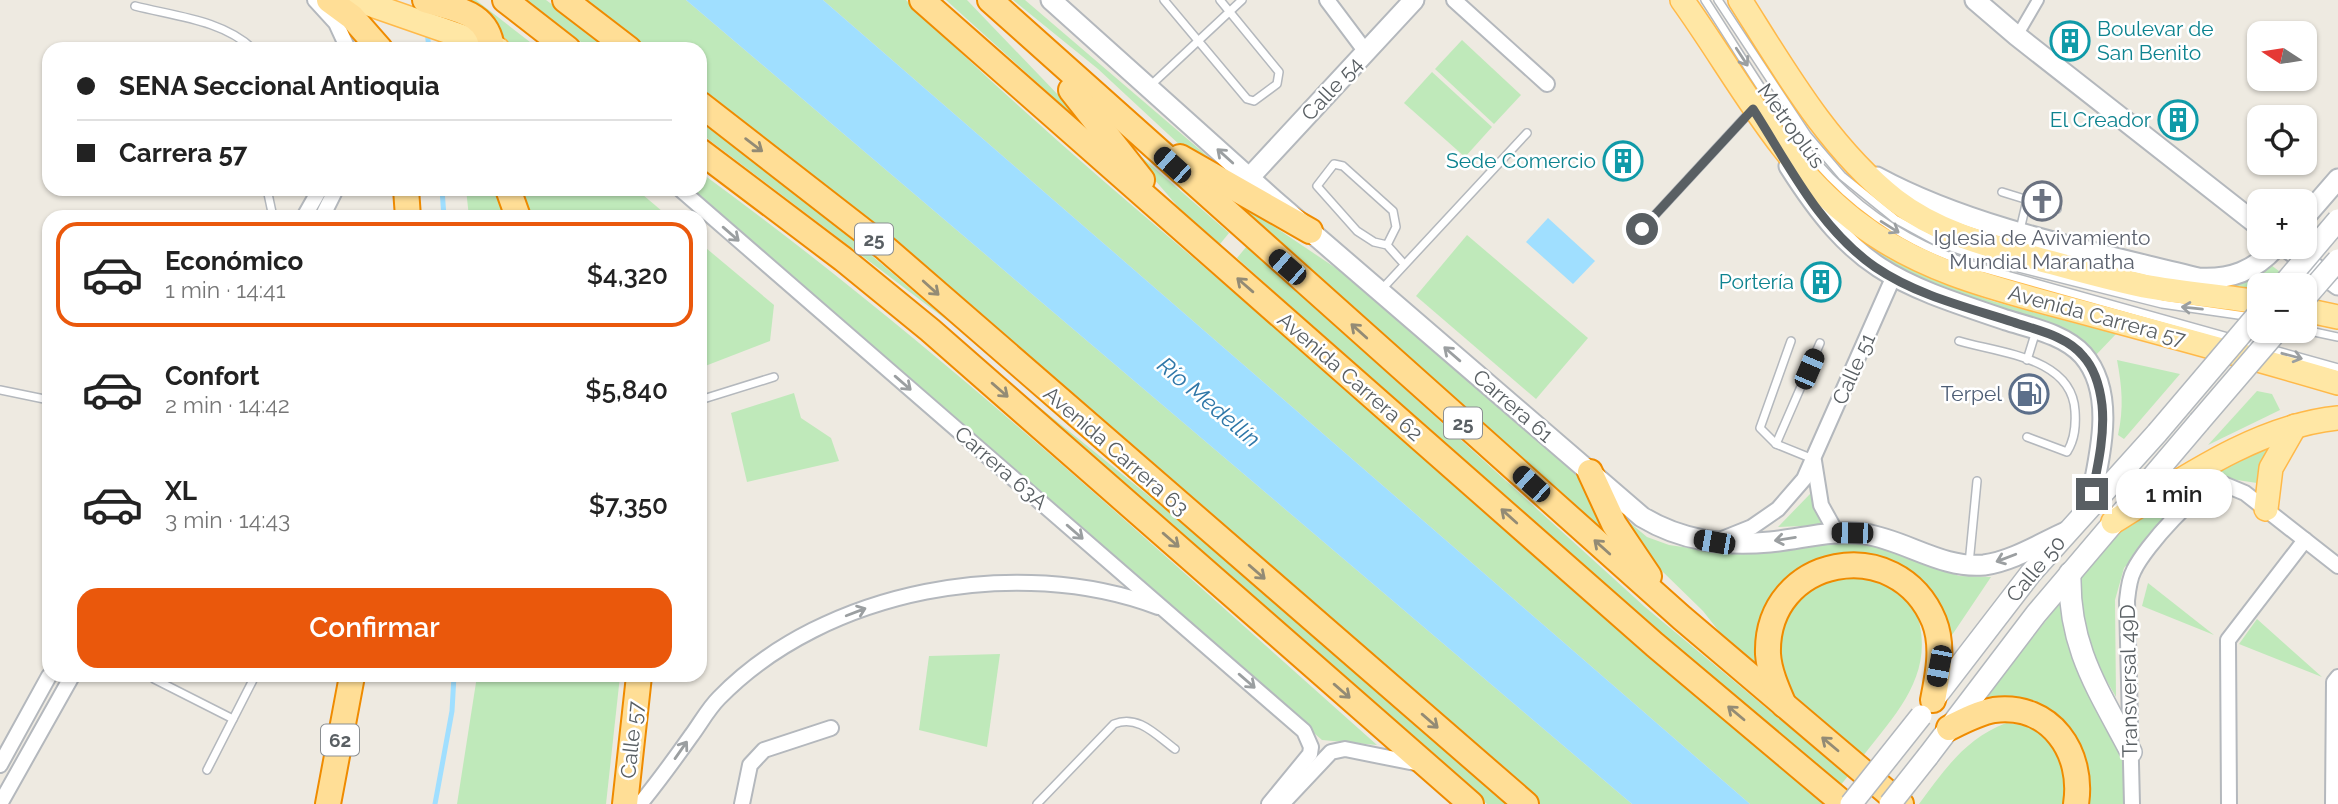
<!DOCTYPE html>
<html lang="es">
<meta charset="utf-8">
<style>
body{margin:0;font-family:Raleway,sans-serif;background:#f2f2f2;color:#222;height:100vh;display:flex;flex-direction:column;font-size:26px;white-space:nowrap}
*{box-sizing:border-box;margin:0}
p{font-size:23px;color:#767676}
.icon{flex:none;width:38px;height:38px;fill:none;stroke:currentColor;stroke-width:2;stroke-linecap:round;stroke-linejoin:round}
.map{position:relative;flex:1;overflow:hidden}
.details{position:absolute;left:42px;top:210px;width:665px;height:472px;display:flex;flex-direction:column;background:#fff;border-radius:21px;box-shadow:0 2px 5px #0004}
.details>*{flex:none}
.top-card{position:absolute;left:42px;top:42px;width:665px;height:154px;border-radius:21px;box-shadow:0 2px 5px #0004;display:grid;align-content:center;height:154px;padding:0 35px;background:#fff}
.needle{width:46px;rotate:282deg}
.buttons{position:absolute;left:2247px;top:21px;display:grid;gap:14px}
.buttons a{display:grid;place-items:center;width:70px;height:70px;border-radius:14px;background:#fff;box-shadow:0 2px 5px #0004;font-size:35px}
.end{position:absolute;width:32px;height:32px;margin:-16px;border:9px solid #595f63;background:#fff;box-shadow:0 0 0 4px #fff}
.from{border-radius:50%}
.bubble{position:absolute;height:49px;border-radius:21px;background:#fff;box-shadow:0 2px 5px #0004;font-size:23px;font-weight:600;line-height:49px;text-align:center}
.car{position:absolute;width:21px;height:42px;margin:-21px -10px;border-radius:9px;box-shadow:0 0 5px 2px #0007;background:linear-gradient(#222 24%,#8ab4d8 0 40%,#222 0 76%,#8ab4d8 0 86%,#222 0)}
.top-card b{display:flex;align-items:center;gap:24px;height:66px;font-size:26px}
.top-card b+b{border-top:2px solid #e0e0e0}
.top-card i{width:18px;height:18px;background:#222}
ul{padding:12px 0 0;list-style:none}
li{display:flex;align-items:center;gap:21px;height:105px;margin:0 14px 10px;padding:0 21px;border:4px solid transparent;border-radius:21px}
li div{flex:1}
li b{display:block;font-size:26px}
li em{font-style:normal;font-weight:600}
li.active{border-color:#ea580c}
li>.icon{width:63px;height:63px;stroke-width:1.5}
.cta{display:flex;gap:14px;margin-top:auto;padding:14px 35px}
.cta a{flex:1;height:80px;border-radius:21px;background:#ea580c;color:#fff;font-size:28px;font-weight:600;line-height:80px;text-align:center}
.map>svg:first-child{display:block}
.green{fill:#bfe9ba}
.water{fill:#a0dfff}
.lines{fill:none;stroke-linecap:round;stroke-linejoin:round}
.stream{stroke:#a0dfff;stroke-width:5}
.service-casing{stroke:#b4b8bd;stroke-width:10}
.pedestrian-casing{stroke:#b4b8bd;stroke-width:14}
.minor-casing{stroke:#b4b8bd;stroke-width:18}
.tertiary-casing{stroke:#b4b8bd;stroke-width:23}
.secondary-casing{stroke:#b3b8bd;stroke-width:24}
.primary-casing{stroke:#ffb949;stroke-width:26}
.trunk-casing{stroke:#ef8b00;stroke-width:28}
.service{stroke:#fff;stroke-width:7}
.pedestrian{stroke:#fff;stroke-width:10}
.minor{stroke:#fff;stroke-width:14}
.tertiary{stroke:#fff;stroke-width:19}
.secondary{stroke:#fff;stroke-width:21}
.primary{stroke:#ffe7a5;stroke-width:23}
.trunk{stroke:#ffde96;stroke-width:24}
.secondary-bridge-casing{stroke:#b3b8bd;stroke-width:24;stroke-linecap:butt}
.secondary-bridge{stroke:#fff;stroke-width:21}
.oneway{stroke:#9b9fa1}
.oneway2{stroke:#938b75}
.route{stroke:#595f63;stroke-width:9}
.labels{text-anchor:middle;stroke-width:5;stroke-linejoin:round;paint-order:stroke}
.shield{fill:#fff;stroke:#8b8f92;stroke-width:2}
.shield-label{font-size:19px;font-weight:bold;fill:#595f63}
.culture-label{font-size:21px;fill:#0d838f;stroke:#fff;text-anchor:end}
.street-label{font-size:21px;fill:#595f63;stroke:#fff}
.worship-label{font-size:21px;fill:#5b616d;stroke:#fff}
.service-label{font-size:21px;fill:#4e5e75;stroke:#fff;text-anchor:end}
.water-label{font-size:23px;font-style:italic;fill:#2f77a8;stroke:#fff}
</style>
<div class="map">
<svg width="2338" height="804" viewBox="0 0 2338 804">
<rect width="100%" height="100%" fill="#eeeae1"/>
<!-- green -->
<g class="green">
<path d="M 458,0 L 476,0 L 539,49 L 519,49 L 499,41 C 496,13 482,12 458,0 Z"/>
<polygon points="527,0 546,0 612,49 590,49"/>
<polygon points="587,0 686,0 1632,804 1538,804 859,217 700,89 700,49 649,49"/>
<path d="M 823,0 L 906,0 C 1033,125 1171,238 1306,354 C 1479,504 1649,657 1825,804 L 1750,804 Z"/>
<polygon points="946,0 967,0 1108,147"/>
<polygon points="1013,0 1025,0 1240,184 1182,147 1098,69"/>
<polygon points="1462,40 1521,95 1494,124 1435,69"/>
<polygon points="1432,72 1492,127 1465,157 1404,103"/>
<polygon points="700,117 817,209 952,324 700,133"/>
<polygon points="1114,133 1229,233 1220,244 1180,209"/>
<path d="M 700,172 C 939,346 1156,549 1377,745 L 1322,740 L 688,189 L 700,189 Z"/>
<polygon points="466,189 636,189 669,217 469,217"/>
<polygon points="1230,197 1367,289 1570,462 1617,545"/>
<polygon points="1849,231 1931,279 1992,301 2116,334 2095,356 2040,321 1957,293 1903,270 1883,259"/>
<polygon points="1467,235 1588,338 1536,399 1416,296"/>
<polygon points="700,243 774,305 770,341 700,368"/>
<polygon points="1247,246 1645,607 1848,776 1840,786 1609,592 1237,258"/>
<polygon points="2271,265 2297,285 2259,285 2259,293 2211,290 2246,281"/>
<path d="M 2117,360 L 2180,374 L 2124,439 L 2118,435 C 2124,408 2122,387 2117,360 Z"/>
<polygon points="1001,376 1244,573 1513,804 1487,804"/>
<polygon points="2257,391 2272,394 2280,410 2208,445"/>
<polygon points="794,393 801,418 831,438 839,461 747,482 731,413"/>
<path d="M 2276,440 L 2257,483 L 2224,478 L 2192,495 L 2124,568 L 2115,600 L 2116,697 L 2092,655 L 2083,631 L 2079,579 C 2091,564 2103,546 2117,533 C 2163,493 2222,467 2276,440 Z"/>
<polygon points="1811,493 1825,525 1778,527"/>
<polygon points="1612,508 1647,537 1669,545 1704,550 1775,550 1854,540 1893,549 1959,576 1991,577 1948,641 1928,592 1813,564 1760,668 1725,639 1703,611 1663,572 1631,536"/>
<path d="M 1865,573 C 1877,580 1897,587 1907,597 C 1915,605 1918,616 1920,626 C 1931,681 1891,719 1860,760 L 1789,699 L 1777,667 L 1786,613 L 1817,581 Z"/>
<polygon points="2148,583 2214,635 2142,606"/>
<polygon points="2060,603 2068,647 2125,761 2125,804 2087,804 2090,787 2084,757 1983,700"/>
<polygon points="2257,619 2322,677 2239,644"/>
<polygon points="1000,654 987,747 919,730 929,656"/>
<polygon points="477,676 620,676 606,804 457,804"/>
<path d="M 2006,723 C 2059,728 2067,755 2066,804 L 1919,804 C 1945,769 1965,739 2006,723 Z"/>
</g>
<!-- water -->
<g class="water">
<polygon points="686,0 823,0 1750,804 1632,804"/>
<polygon points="1548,218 1595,261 1573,284 1526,242"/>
</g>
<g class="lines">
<!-- stream -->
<g class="stream">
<polyline points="427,31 429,49"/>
<polyline points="442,189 444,217"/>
<polyline points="435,804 452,711 454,676"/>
</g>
<!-- service casing -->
<g class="service-casing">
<g id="service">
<polyline points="1164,0 1247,99 1254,101 1277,84 1279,72 1220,0"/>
<path d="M 1705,0 C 1785,123 1829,218 1978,267 L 2338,368"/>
<polyline points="1718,0 1807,135 1842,176 1895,219 1939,243 1995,262 2162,304 2252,317"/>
<path d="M 135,6 C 174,16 223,20 253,49"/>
<polyline points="1151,85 1242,0"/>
<polyline points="267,189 273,217"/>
<polyline points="2002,192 2057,209"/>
<polyline points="1642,229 1751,111"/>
<polyline points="2020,230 2027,200"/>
<polyline points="1387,245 1396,227 1393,211 1343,166 1334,164 1317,186 1357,231 1374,242 1387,245 1404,264"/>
<polyline points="1382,289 1527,133"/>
<polyline points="2305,330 2338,337"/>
<polyline points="1791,341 1760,428 1776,444 1813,459"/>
<path d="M 1959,341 C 1999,353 2072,357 2075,411 C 2076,426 2075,439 2067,452 L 2027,437"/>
<polyline points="2027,360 2036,331"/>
<polyline points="0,390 49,400"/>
<polyline points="700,400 774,377"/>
<polyline points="1776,444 1820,343"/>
<polyline points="1969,564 1977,481"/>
<polyline points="154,679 233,719"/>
<polyline points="207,770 255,676"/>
<path d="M 1037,804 L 1114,724 C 1138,714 1156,735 1175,749"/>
</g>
</g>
<!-- pedestrian casing -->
<g class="pedestrian-casing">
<polyline id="pedestrian" points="2017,36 2038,0"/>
</g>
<!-- minor casing -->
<g class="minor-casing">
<g id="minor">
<polyline points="315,0 336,23 348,49"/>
<polyline points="1327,0 1366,52"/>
<polyline points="1454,0 1547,84"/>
<polyline points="680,189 1304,731 1311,747 1310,754 1269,804"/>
<polyline points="304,217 320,189"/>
<polyline points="322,217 336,189"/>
<polyline points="1814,461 1821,505 1836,532"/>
<polyline points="1722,539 1752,527 1778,509 1804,479 1893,278"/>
<polyline points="0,765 49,676"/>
<polyline points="0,804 72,676"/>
<path d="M 640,804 C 658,782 674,760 691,736 C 700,724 708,709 719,698 C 825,589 1018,554 1158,607"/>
<polyline points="742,804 750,765 764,750 831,728"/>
<polyline points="1282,804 1331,752 1345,749 1420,764"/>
<path d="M 2132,804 L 2127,601 C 2128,591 2129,579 2134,570 C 2145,547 2198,487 2221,483 L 2245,493 L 2338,566"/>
<polyline points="2229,804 2228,640 2305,540"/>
<polyline points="2333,804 2334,682 2338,677"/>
</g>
</g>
<!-- tertiary casing -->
<g class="tertiary-casing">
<g id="tertiary">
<path d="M 1051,0 L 1274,200 L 1642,517 C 1682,541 1723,546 1770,542 C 1802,539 1833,529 1865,534 C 1905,540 1942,569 1984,565 C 2013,561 2041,543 2068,531"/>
<polyline points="1975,0 2017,36 2259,226"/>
<path d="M 1789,166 C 1855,270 1893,282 2006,320 C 2031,328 2064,334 2083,355 C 2118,395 2098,462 2089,508"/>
<path d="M 1877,177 C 1971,228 2094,252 2198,278 C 2231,280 2254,271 2276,247"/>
<polyline points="1249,178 1414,0"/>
<polyline points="2305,217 2338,179"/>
<polyline points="2286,247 2338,285"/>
</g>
</g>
<!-- secondary casing -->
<g class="secondary-casing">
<g id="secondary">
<path d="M 2070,573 C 2068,647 2098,689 2131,752"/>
<polyline points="1934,699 2031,573 2157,433"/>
<polyline points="1928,756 2036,614 2199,422"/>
</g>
</g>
<!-- primary casing -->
<g class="primary-casing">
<g id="primary">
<polyline points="357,0 498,49"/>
<path d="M 1682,0 C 1736,75 1779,162 1854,220 C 1924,275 2009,292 2093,315 C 2175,337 2257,359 2338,383"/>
<path d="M 1740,0 C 1785,71 1828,147 1895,200 C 1935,231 1983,244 2031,257 C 2068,267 2106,278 2144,286 C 2182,293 2221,296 2259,302"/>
<polyline points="2305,310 2338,317"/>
<polyline points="2266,509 2271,468 2295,426"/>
<path d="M 2113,522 C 2181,480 2257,426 2338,418"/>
</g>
</g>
<!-- trunk casing -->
<g class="trunk-casing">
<g id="trunk">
<polyline points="329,0 352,17 380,49"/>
<path d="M 425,0 C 456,10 488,11 492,49"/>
<polyline points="505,0 568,49"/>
<polyline points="565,0 629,49"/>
<polyline points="922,0 1655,645 1844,804"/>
<polyline points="990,0 1682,618 1901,804"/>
<polyline points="1071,90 1142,180"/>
<polyline points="700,104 884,247 1526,804"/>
<polyline points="700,151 843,259 930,330 1471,804"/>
<polyline points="1180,157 1310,231"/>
<polyline points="406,189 408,217"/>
<polyline points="508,189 518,217"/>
<polyline points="1590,472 1614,524 1649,576"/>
<path d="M 1784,705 C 1777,689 1769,671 1768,654 C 1765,556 1897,531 1934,621 C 1944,646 1938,675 1933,700"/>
<path d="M 1949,728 C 1963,721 1978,713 1994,710 C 2051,703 2084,753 2076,804"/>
<polyline points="328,804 352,676"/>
<polyline points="625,804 639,676"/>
</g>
</g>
<!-- service -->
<use href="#service" class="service"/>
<!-- pedestrian -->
<use href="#pedestrian" class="pedestrian"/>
<!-- minor -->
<use href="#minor" class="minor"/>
<!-- tertiary -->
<use href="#tertiary" class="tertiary"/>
<!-- secondary -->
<use href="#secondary" class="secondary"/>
<!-- primary -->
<use href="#primary" class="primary"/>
<!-- trunk -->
<use href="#trunk" class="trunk"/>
<!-- secondary-bridge casing -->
<g class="secondary-bridge-casing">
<g id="secondary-bridge">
<polyline points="2283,285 2338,220"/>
<polyline points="2305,298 2338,260"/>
<polyline points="2199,422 2277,331"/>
<polyline points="2157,433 2259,313"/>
<polyline points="1851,804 1921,716"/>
<polyline points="1890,804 1928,756"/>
</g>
</g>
<!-- secondary-bridge -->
<use href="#secondary-bridge" class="secondary-bridge"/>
</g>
<!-- one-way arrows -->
<defs><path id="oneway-shaft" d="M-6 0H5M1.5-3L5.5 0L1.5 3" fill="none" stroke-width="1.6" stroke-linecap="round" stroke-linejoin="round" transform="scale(1.75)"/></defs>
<g class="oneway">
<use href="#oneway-shaft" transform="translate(1742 57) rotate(57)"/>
<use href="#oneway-shaft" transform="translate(1225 156) rotate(-138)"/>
<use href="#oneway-shaft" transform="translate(1890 227) rotate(32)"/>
<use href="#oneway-shaft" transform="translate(731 234) rotate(41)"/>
<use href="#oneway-shaft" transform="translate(2192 308) rotate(-174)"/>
<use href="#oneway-shaft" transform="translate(1452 354) rotate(-139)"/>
<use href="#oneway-shaft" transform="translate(2292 356) rotate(15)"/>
<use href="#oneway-shaft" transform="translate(903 383) rotate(41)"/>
<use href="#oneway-shaft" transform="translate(1075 532) rotate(41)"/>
<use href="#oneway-shaft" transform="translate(1785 539) rotate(171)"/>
<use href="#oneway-shaft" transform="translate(2006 558) rotate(159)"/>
<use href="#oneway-shaft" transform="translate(856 612) rotate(-21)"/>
<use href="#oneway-shaft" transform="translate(1247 681) rotate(41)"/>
<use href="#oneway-shaft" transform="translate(681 750) rotate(-55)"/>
</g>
<g class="oneway2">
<use href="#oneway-shaft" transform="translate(754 145) rotate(37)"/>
<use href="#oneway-shaft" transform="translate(1245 285) rotate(-139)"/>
<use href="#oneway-shaft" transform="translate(931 288) rotate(42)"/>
<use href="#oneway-shaft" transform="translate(1359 331) rotate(-138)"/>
<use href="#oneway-shaft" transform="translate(1000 390) rotate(41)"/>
<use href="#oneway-shaft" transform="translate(1509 516) rotate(-138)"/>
<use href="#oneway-shaft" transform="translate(1171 540) rotate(41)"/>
<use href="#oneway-shaft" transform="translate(1602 547) rotate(-138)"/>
<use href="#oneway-shaft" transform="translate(1257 572) rotate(41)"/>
<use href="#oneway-shaft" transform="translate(1342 691) rotate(41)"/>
<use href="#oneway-shaft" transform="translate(1736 713) rotate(-140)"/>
<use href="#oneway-shaft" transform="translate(1430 721) rotate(41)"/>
<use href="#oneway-shaft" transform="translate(1830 744) rotate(-140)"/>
</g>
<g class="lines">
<!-- route -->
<path class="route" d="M 1642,229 L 1753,109 C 1789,165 1819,228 1875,267 C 1916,295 1966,307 2013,322 C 2036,330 2067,336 2083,356 C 2095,369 2100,388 2102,405 C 2105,434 2098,465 2092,494"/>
</g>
<!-- icons -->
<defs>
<g id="building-ring" transform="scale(2.0125)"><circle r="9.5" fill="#fff" stroke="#0f9aa8" stroke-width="1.5"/><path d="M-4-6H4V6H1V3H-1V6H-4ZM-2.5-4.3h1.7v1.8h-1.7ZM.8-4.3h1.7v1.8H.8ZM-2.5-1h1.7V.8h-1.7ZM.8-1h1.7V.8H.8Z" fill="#0f9aa8"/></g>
<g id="church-ring" transform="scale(2.0125)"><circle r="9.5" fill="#fff" stroke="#6b7280" stroke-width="1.5"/><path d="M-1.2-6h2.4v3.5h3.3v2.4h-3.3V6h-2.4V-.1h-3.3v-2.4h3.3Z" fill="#6b7280"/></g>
<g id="fuel-ring" transform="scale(2.0125)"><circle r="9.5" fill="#fff" stroke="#5c6f8a" stroke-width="1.5"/><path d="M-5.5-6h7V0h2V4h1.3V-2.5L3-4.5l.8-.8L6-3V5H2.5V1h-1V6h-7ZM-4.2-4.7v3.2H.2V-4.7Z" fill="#5c6f8a"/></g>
</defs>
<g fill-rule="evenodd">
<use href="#building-ring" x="2070" y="41"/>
<use href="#building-ring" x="2178" y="120"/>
<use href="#building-ring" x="1623" y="161"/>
<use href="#church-ring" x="2042" y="201"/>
<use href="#building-ring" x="1821" y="282"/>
<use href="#fuel-ring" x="2029" y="394"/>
</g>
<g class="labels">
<!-- shield labels -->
<g class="shield">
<rect x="855" y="223.5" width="38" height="31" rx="5"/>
<rect x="1444" y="407.5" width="38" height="31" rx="5"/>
<rect x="321" y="724.5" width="38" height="31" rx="5"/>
</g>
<g class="shield-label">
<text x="874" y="246">25</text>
<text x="1463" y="430">25</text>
<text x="340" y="747">62</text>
</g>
<!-- culture labels -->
<g class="culture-label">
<text x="2097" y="36" text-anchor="start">Boulevar de<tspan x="2097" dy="24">San Benito</tspan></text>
<text x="2151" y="127">El Creador</text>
<text x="1596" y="168">Sede Comercio</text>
<text x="1794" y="289">Portería</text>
</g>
<!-- street labels -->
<g class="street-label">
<text transform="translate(1332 89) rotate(-47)" y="7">Calle 54</text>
<text transform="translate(1791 126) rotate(54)" y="7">Metroplús</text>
<text transform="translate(2097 316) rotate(15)" y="7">Avenida Carrera 57</text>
<text transform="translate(1854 369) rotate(-66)" y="7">Calle 51</text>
<text transform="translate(1350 377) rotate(41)" y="7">Avenida Carrera 62</text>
<text transform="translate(1513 406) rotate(41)" y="7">Carrera 61</text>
<text transform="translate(1116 451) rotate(41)" y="7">Avenida Carrera 63</text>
<text transform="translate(1001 468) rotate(41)" y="7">Carrera 63A</text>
<text transform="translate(2036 569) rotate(-50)" y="7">Calle 50</text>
<text transform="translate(2129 681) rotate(-91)" y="7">Transversal 49D</text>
<text transform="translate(632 740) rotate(-84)" y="7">Calle 57</text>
</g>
<!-- worship labels -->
<g class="worship-label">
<text x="2042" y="245">Iglesia de Avivamiento<tspan x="2042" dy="24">Mundial Maranatha</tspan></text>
</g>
<!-- service labels -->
<g class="service-label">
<text x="2002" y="401">Terpel</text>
</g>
<!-- water labels -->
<g class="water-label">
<text transform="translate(1209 402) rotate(40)" y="8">Río Medellín</text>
</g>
</g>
</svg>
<div class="buttons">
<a><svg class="needle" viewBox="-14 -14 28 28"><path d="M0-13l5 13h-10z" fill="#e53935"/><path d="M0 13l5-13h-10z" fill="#767676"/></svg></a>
<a><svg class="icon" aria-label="locate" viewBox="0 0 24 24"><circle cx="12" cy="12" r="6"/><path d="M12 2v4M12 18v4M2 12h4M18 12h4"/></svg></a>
<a>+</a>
<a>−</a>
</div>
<i class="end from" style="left:1642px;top:229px"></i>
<i class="end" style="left:2092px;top:494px"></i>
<div class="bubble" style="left:2116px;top:469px;width:116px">1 min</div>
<i class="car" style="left:1172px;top:165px;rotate:312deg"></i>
<i class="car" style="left:1287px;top:267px;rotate:311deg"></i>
<i class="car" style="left:1809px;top:369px;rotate:23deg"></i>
<i class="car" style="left:1531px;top:484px;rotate:312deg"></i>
<i class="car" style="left:1852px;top:533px;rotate:271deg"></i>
<i class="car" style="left:1714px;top:542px;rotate:280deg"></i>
<i class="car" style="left:1939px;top:666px;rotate:191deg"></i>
<div class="top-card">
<b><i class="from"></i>SENA Seccional Antioquia</b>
<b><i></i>Carrera 57</b>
</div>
<section class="details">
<ul>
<li class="active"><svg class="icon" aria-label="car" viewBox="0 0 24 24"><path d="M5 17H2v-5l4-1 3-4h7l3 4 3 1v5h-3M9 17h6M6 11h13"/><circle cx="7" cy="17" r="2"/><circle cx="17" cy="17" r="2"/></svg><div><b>Económico</b><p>1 min · 14:41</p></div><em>$4,320</em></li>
<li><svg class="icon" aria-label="car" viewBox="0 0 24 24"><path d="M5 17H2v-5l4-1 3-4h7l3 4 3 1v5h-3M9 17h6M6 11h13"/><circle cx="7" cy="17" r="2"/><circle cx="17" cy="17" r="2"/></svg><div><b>Confort</b><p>2 min · 14:42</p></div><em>$5,840</em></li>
<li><svg class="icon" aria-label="car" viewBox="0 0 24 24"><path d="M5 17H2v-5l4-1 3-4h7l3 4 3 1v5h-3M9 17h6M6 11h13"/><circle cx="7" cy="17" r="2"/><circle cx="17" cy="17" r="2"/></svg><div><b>XL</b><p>3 min · 14:43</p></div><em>$7,350</em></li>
</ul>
<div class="cta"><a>Confirmar</a></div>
</section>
</div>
